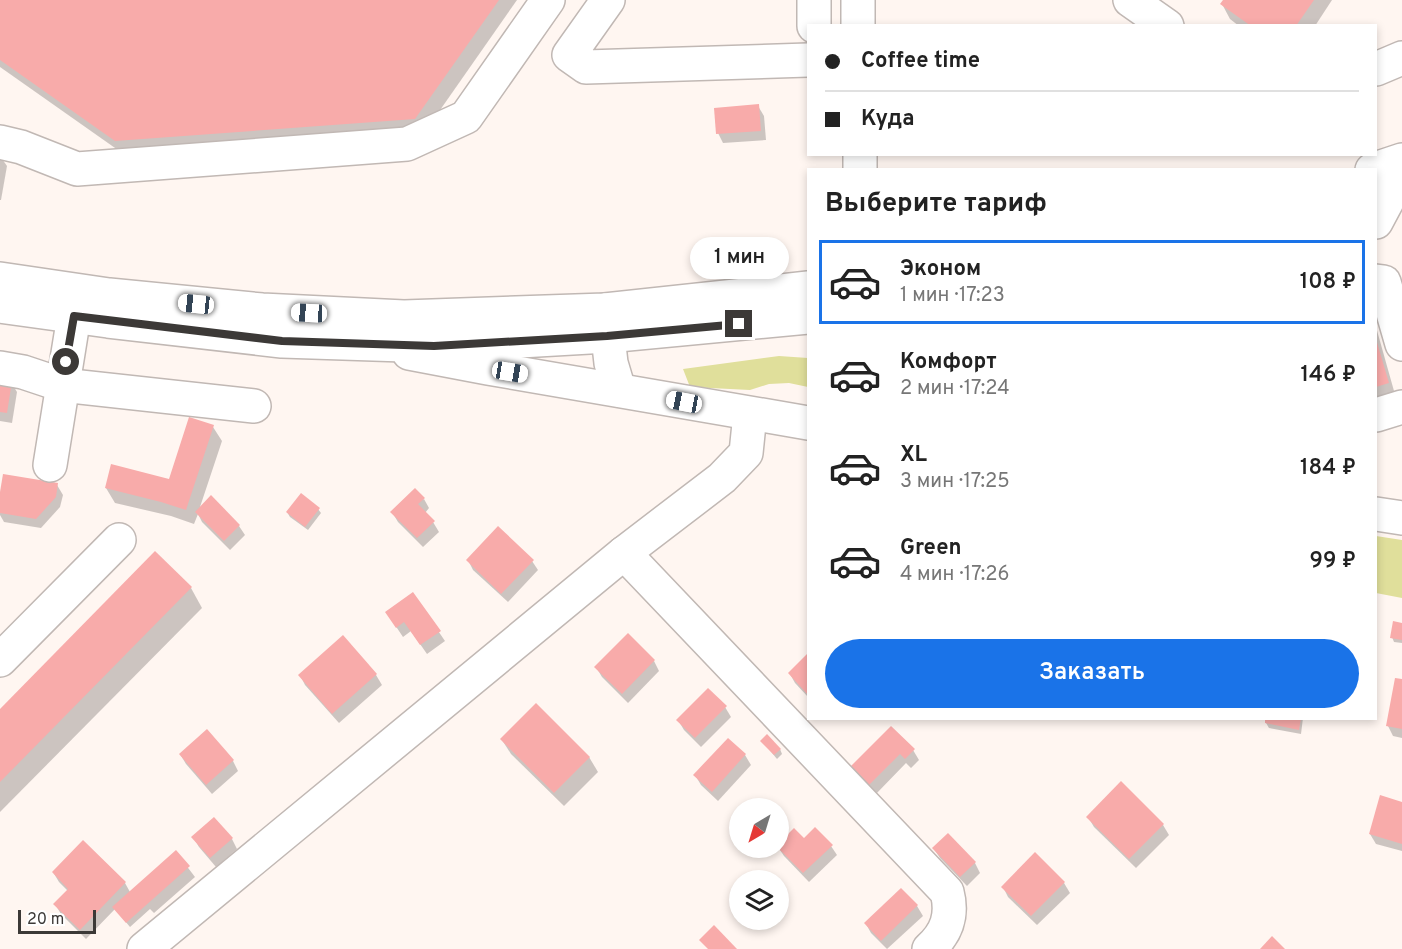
<!DOCTYPE html>
<html lang="ru">
<meta charset="utf-8">
<style>
body{margin:0;font-family:Overpass,sans-serif;background:#f2f2f2;color:#222;height:100vh;display:flex;flex-direction:column;font-size:22px;white-space:nowrap}
*{box-sizing:border-box;margin:0}
p{font-size:20px;color:#767676}
.icon{flex:none;width:33px;height:33px;fill:none;stroke:currentColor;stroke-width:2;stroke-linecap:round;stroke-linejoin:round}
.map{position:relative;flex:1;overflow:hidden}
.panel{position:absolute;left:807px;top:168px;width:570px;height:552px;display:flex;flex-direction:column;background:#fff;border-radius:0px;box-shadow:0 3px 9px #0003}
.panel>*{flex:none}
.hud{position:absolute;left:807px;top:24px;width:570px;height:132px;border-radius:0px;box-shadow:0 3px 9px #0003;display:grid;align-content:center;height:132px;padding:0 18px;background:#fff}
.needle{width:39px;rotate:218deg}
.controls{position:absolute;left:729px;top:798px;display:grid;gap:12px}
.controls a{display:grid;place-items:center;width:60px;height:60px;border-radius:50%;background:#fff;box-shadow:0 3px 9px #0003;font-size:30px}
.scale{position:absolute;left:18px;bottom:15px;width:78px;box-sizing:border-box;padding-left:6px;border:3px solid #3c3937;border-top:0;font-size:16px;line-height:21px;white-space:nowrap;color:#3c3937;-webkit-text-stroke:4px #fff;paint-order:stroke}
.end{position:absolute;width:27px;height:27px;margin:-14px;border:8px solid #3c3937;background:#fff;box-shadow:0 0 0 3px #fff}
.from{border-radius:50%}
.bubble{position:absolute;height:42px;border-radius:21px;background:#fff;box-shadow:0 3px 9px #0003;font-size:20px;font-weight:600;line-height:42px;text-align:center}
.car{position:absolute;width:18px;height:36px;margin:-18px -9px;border-radius:8px;box-shadow:0 0 4px 2px #0007;background:linear-gradient(#fff 24%,#345 0 40%,#fff 0 76%,#345 0 86%,#fff 0)}
.hud b{display:flex;align-items:center;gap:21px;height:57px;font-size:22px}
.hud b+b{border-top:2px solid #e0e0e0}
.hud i{width:15px;height:15px;background:#222}
ul{padding:0;list-style:none}
li{display:flex;align-items:center;gap:18px;height:84px;margin:0 12px 9px;padding:0 6px;border:3px solid transparent;border-radius:0px}
li div{flex:1}
li b{display:block;font-size:22px}
li em{font-style:normal;font-weight:600}
li.active{border-color:#1a73e8}
li>.icon{width:54px;height:54px;stroke-width:1.5}
h2{padding:0 18px;font-size:27px;line-height:72px}
.action{display:flex;gap:12px;margin-top:auto;padding:12px 18px}
.action a{flex:1;height:69px;border-radius:36px;background:#1a73e8;color:#fff;font-size:24px;font-weight:600;line-height:69px;text-align:center}
.map>svg:first-child{display:block}
.green{fill:#e0df9b}
.shadow{fill:#0003}
.building{fill:#f8abaa}
.lines{fill:none;stroke-linecap:round;stroke-linejoin:round}
.minor-casing{stroke:#c1b8b4;stroke-width:36}
.major-casing{stroke:#c1b8b4;stroke-width:36}
.minor{stroke:#fff;stroke-width:33}
.major{stroke:#fff;stroke-width:33}
.route{stroke:#3c3937;stroke-width:8}
</style>
<div class="map">
<svg width="1402" height="949" viewBox="0 0 1402 949">
<rect width="100%" height="100%" fill="#fff6f1"/>
<!-- green -->
<g class="green">
<polygon points="779,356 808,358 808,387 789,383 769,384 750,390 690,387 683,369"/>
<polygon points="1376,536 1402,540 1402,598 1376,593"/>
</g>
<!-- shadow -->
<g class="shadow">
<polygon points="0,0 517,0 424,133 125,155 0,67"/>
<polygon points="1225,0 1332,0 1315,26 1239,26 1230,19 1222,4"/>
<polygon points="758,106 764,116 766,140 723,143 718,133"/>
<polygon points="0,156 7,166 1,200 0,200"/>
<polygon points="1376,327 1396,398 1376,404"/>
<polygon points="0,380 11,382 17,392 12,423 0,421"/>
<polygon points="213,427 222,441 199,510 239,526 245,535 230,550 202,522 198,514 194,524 171,516 115,503 106,488 170,481"/>
<polygon points="57,485 63,495 60,507 41,528 4,522 0,515 0,501"/>
<polygon points="424,499 429,508 425,513 433,522 439,532 423,547 398,522 392,512"/>
<polygon points="318,509 321,513 308,530 290,517 287,512"/>
<polygon points="155,553 191,588 202,608 0,812 0,711"/>
<polygon points="468,560 532,561 538,570 508,602 473,570"/>
<polygon points="413,594 445,641 427,654 411,631 403,637 393,622"/>
<polygon points="1402,625 1402,643 1394,642 1392,637"/>
<polygon points="808,655 808,697 795,683 790,674"/>
<polygon points="654,661 659,671 628,703 602,677 596,667"/>
<polygon points="300,675 376,675 382,685 339,723 305,685"/>
<polygon points="1402,681 1402,738 1393,736 1388,726"/>
<polygon points="725,707 731,717 701,747 684,730 678,720"/>
<polygon points="1267,718 1303,718 1301,734 1269,728 1266,723"/>
<polygon points="502,740 589,757 598,772 564,806 511,754"/>
<polygon points="728,740 745,755 751,765 718,801 701,785 695,775"/>
<polygon points="762,741 780,749 782,754 777,759"/>
<polygon points="913,750 919,760 911,768 906,763 876,794 858,776 852,766"/>
<polygon points="180,754 233,761 238,771 212,794 186,764"/>
<polygon points="1402,803 1402,851 1376,844 1370,834"/>
<polygon points="1088,817 1163,825 1169,835 1136,868 1094,827"/>
<polygon points="193,837 232,839 237,849 216,867 199,847"/>
<polygon points="804,840 831,846 837,855 809,882 784,856 778,847"/>
<polygon points="83,842 125,883 130,892 176,852 195,877 154,913 150,909 130,927 115,909 86,939 61,914 55,904 68,891 59,882 53,872"/>
<polygon points="934,849 975,863 980,873 967,886 940,858"/>
<polygon points="1035,854 1064,883 1070,893 1037,925 1008,897 1003,887"/>
<polygon points="901,890 917,906 923,916 887,949 871,933 866,924"/>
</g>
<!-- building -->
<g class="building">
<polygon points="0,0 499,0 415,119 115,141 0,60"/>
<polygon points="1223,0 1314,0 1296,26 1251,26 1220,4"/>
<polygon points="759,104 761,131 716,134 714,108"/>
<polygon points="1376,339 1389,383 1376,387"/>
<polygon points="0,379 12,381 7,413 0,412"/>
<polygon points="189,417 214,425 186,510 161,502 105,488 111,464 169,479"/>
<polygon points="3,474 58,483 56,497 36,519 0,513 0,492"/>
<polygon points="415,488 425,498 418,504 435,521 417,538 390,512"/>
<polygon points="301,493 320,508 305,527 286,512"/>
<polygon points="211,495 240,525 224,541 195,512"/>
<polygon points="498,526 534,560 501,594 466,560"/>
<polygon points="155,551 192,587 0,782 0,709"/>
<polygon points="413,592 441,631 420,645 404,622 396,628 385,612"/>
<polygon points="1393,621 1402,623 1402,640 1390,638"/>
<polygon points="628,633 655,660 622,694 594,667"/>
<polygon points="343,635 377,674 332,714 298,675"/>
<polygon points="808,653 808,695 788,673"/>
<polygon points="1395,678 1402,679 1402,729 1386,726"/>
<polygon points="708,688 727,706 695,738 676,720"/>
<polygon points="536,703 590,757 554,793 500,739"/>
<polygon points="1265,718 1301,718 1299,730 1265,723"/>
<polygon points="891,726 915,749 905,759 900,754 869,785 851,766"/>
<polygon points="207,729 234,760 206,785 179,754"/>
<polygon points="767,734 781,749 774,755 760,741"/>
<polygon points="728,738 746,754 712,792 693,775"/>
<polygon points="1121,781 1164,824 1129,859 1086,817"/>
<polygon points="1380,795 1402,802 1402,844 1369,834"/>
<polygon points="214,817 233,838 210,858 191,837"/>
<polygon points="815,827 833,845 803,873 778,848 778,844 794,828 804,838"/>
<polygon points="948,833 976,862 960,877 932,848"/>
<polygon points="83,840 126,882 80,930 53,904 68,889 52,872"/>
<polygon points="176,850 190,866 126,923 112,907"/>
<polygon points="1035,852 1065,882 1031,916 1001,887"/>
<polygon points="901,888 918,905 881,941 864,923"/>
<polygon points="714,925 737,949 708,949 699,940"/>
<polygon points="1272,936 1285,949 1260,949"/>
</g>
<g class="lines">
<!-- minor casing -->
<g class="minor-casing">
<g id="minor">
<polyline points="608,0 569,55 586,67 808,60"/>
<polyline points="814,0 814,26"/>
<polyline points="858,0 858,26"/>
<polyline points="1130,0 1167,26"/>
<polyline points="1376,69 1402,58"/>
<polyline points="0,142 21,147 77,169 407,144 466,117 548,0"/>
<polyline points="860,154 860,170"/>
<polyline points="1376,222 1392,192"/>
<polyline points="1376,281 1384,282 1402,344"/>
<polyline points="605,310 611,363 619,390"/>
<polyline points="409,353 488,368 808,423"/>
<polyline points="0,368 23,372 62,385 254,406"/>
<polyline points="1376,415 1402,407"/>
<polyline points="50,465 74,316"/>
<polyline points="1376,514 1402,518"/>
<path d="M 624,553 L 947,892 C 953,915 947,933 929,949"/>
<polyline points="0,660 119,540"/>
<polyline points="144,949 624,553 722,478 746,453 750,414"/>
</g>
</g>
<!-- major casing -->
<g class="major-casing">
<g id="major">
<polyline points="1372,170 1402,160"/>
<polyline points="1376,197 1402,189"/>
<polyline points="0,279 109,295 262,310 404,317 605,310 808,288"/>
<polyline points="0,306 108,321 282,341 434,346 607,336 808,317"/>
</g>
</g>
<!-- minor -->
<use href="#minor" class="minor"/>
<!-- major -->
<use href="#major" class="major"/>
</g>
<g class="lines">
<!-- route -->
<polyline class="route" points="66,362 74,316 282,341 434,346 607,336 739,324"/>
</g>
</svg>
<div class="controls">
<a><svg class="needle" viewBox="-14 -14 28 28"><path d="M0-13l5 13h-10z" fill="#e53935"/><path d="M0 13l5-13h-10z" fill="#767676"/></svg></a>
<a><svg class="icon" aria-label="layers" viewBox="0 0 24 24"><path d="M12 4l9 5-9 5-9-5zM3 14l9 5 9-5"/></svg></a>
</div>
<div class="scale">20 m</div>
<i class="end from" style="left:66px;top:362px"></i>
<i class="end" style="left:739px;top:324px"></i>
<div class="bubble" style="left:690px;top:237px;width:99px">1 мин</div>
<i class="car" style="left:196px;top:304px;rotate:276deg"></i>
<i class="car" style="left:309px;top:313px;rotate:273deg"></i>
<i class="car" style="left:510px;top:372px;rotate:99deg"></i>
<i class="car" style="left:684px;top:402px;rotate:281deg"></i>
<div class="hud">
<b><i class="from"></i>Coffee time</b>
<b><i></i>Куда</b>
</div>
<section class="panel">
<h2>Выберите тариф</h2>
<ul>
<li class="active"><svg class="icon" aria-label="car" viewBox="0 0 24 24"><path d="M5 17H2v-5l4-1 3-4h7l3 4 3 1v5h-3M9 17h6M6 11h13"/><circle cx="7" cy="17" r="2"/><circle cx="17" cy="17" r="2"/></svg><div><b>Эконом</b><p>1 мин · 17:23</p></div><em>108 ₽</em></li>
<li><svg class="icon" aria-label="car" viewBox="0 0 24 24"><path d="M5 17H2v-5l4-1 3-4h7l3 4 3 1v5h-3M9 17h6M6 11h13"/><circle cx="7" cy="17" r="2"/><circle cx="17" cy="17" r="2"/></svg><div><b>Комфорт</b><p>2 мин · 17:24</p></div><em>146 ₽</em></li>
<li><svg class="icon" aria-label="car" viewBox="0 0 24 24"><path d="M5 17H2v-5l4-1 3-4h7l3 4 3 1v5h-3M9 17h6M6 11h13"/><circle cx="7" cy="17" r="2"/><circle cx="17" cy="17" r="2"/></svg><div><b>XL</b><p>3 мин · 17:25</p></div><em>184 ₽</em></li>
<li><svg class="icon" aria-label="car" viewBox="0 0 24 24"><path d="M5 17H2v-5l4-1 3-4h7l3 4 3 1v5h-3M9 17h6M6 11h13"/><circle cx="7" cy="17" r="2"/><circle cx="17" cy="17" r="2"/></svg><div><b>Green</b><p>4 мин · 17:26</p></div><em>99 ₽</em></li>
</ul>
<div class="action"><a>Заказать</a></div>
</section>
</div>
